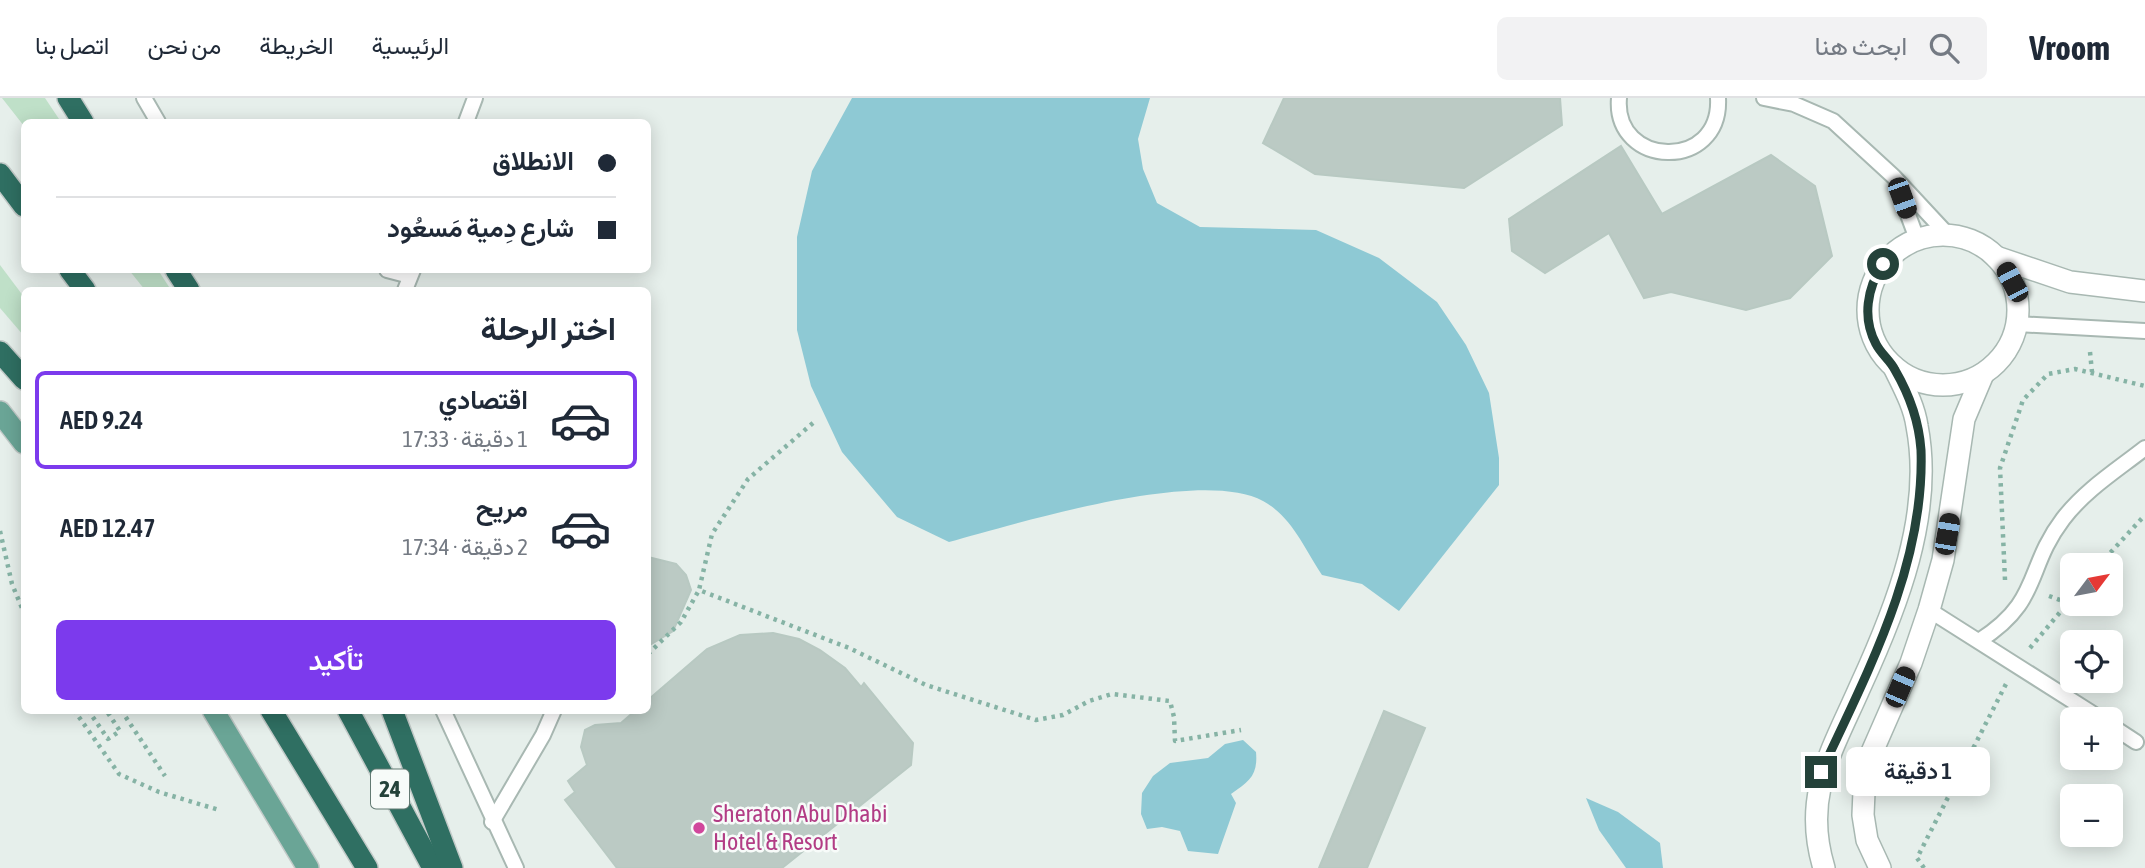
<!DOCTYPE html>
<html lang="ar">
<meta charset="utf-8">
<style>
body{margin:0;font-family:"Asap Condensed",Vazirmatn,sans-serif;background:#f2f2f3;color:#1f2937;direction:rtl;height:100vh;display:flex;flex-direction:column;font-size:26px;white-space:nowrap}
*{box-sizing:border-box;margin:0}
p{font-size:23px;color:#747a83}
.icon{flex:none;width:38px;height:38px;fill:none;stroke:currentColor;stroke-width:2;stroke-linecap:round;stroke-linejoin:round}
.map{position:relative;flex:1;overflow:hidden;direction:ltr}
.drawer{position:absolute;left:21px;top:189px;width:630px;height:427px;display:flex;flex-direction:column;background:#fff;border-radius:10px;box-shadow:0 4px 18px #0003;direction:rtl}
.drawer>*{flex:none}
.guide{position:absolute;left:21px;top:21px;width:630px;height:154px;border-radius:10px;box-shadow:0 4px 18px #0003;direction:rtl;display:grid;align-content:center;height:154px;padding:0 35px;background:#fff}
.needle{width:46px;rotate:58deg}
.controls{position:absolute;left:2060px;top:455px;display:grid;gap:14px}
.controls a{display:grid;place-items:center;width:63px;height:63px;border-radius:10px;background:#fff;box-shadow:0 4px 18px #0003;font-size:35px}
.end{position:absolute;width:32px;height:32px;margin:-16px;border:9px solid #24423a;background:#fff;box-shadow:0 0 0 4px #fff}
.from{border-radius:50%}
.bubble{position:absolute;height:49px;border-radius:10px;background:#fff;box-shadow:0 4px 18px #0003;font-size:23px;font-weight:600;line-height:49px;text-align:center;direction:rtl}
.car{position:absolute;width:21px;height:42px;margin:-21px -10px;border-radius:9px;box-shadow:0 0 5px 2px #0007;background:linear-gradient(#222 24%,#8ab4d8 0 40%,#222 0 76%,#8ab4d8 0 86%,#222 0)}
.guide b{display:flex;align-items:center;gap:24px;height:66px;font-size:26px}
.guide b+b{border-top:2px solid #e0e1e3}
.guide i{width:18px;height:18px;background:#1f2937}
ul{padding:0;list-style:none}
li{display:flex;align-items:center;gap:21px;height:98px;margin:0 14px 10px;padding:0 21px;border:4px solid transparent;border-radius:10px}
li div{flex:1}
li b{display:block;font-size:26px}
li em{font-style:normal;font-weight:600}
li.selected{border-color:#7c3aed}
li>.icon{width:63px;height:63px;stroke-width:1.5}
h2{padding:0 35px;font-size:32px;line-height:84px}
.action{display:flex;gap:14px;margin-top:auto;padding:14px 35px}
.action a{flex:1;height:80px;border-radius:10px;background:#7c3aed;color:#fff;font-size:28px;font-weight:600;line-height:80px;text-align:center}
header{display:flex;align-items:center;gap:42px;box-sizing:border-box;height:98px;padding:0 35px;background:#fff;border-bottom:2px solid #e0e1e3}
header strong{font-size:33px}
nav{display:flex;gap:38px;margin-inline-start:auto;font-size:24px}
.search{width:490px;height:63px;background:#f2f2f3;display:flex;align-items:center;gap:18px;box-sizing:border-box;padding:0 24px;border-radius:10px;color:#747a83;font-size:26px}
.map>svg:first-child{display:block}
.green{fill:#bfe0c8}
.water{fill:#8ec9d4}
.building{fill:#bbcac4;stroke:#b8c9c2;stroke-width:2}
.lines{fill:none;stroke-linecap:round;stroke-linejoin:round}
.lane-casing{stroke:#a8b8b2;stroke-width:18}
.street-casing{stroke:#a8b8b2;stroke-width:24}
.primary-casing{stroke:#c2cac8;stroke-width:24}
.highway-casing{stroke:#c2cac8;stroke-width:24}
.path{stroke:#86b3a5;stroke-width:4.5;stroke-dasharray:3.5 5;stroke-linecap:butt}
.lane{stroke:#fff;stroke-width:14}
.street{stroke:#fff;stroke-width:21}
.primary{stroke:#6aa596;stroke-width:21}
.highway{stroke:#2f6f62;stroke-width:21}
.route{stroke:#24423a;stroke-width:9}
.hotel-dot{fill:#d1479c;stroke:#f7fbf9;stroke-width:2.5}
.labels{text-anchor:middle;stroke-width:5;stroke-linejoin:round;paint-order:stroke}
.shield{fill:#f7fbf9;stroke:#637a73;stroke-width:2}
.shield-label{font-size:23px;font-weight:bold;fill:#24423a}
.hotel-label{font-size:24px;fill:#b23c85;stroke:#f7fbf9;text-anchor:start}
</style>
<header>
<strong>Vroom</strong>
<div class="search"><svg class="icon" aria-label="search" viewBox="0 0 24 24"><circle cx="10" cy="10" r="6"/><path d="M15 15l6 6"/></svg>ابحث هنا</div>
<nav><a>الرئيسية</a><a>الخريطة</a><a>من نحن</a><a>اتصل بنا</a></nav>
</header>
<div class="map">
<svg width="2145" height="770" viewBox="0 0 2145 770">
<rect width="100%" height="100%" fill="#e6efeb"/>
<!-- green -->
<g class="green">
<polygon points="2,0 45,0 61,24 24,24 24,28"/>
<polygon points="0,167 24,199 24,238 0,210"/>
<polygon points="129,172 158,172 171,192 145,192"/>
</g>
<!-- water -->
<g class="water">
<path d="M 852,0 L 1150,0 L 1138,41 L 1143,71 L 1157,105 L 1200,129 L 1316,132 L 1379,160 L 1437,204 L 1466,247 L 1489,295 L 1499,360 L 1499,387 L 1399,513 L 1362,486 L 1322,477 C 1304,450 1292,419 1263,403 C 1200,369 1019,425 949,444 L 897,419 L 842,354 L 811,288 L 797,232 L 797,139 L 812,73 Z"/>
<path d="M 1243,642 L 1256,654 C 1258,677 1250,683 1231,696 L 1236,705 L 1218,756 L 1188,753 L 1180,733 L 1162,729 L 1147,731 L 1141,716 L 1142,695 L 1153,678 L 1170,665 L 1208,660 L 1225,646 Z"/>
<polygon points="1586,700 1618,714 1660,745 1663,770 1626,770 1599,732"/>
</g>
<!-- building -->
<g class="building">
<polygon points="1284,0 1560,0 1562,27 1464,90 1315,76 1263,45"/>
<polygon points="1621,48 1662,116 1771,57 1815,88 1832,158 1790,200 1746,212 1671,194 1644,200 1609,135 1545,175 1512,153 1509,121"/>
<polygon points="648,459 676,466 686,477 691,492 673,533 648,548"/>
<polygon points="773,535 799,541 820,552 845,570 861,589 864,585 913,645 911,667 782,770 617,770 565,702 575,694 568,683 587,667 581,649 585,632 595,627 621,625 636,612 648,612 648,602 707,551 740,537"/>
<polygon points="1384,613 1425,630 1367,770 1319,770"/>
</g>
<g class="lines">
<!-- lane casing -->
<g class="lane-casing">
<g id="lane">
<polyline points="144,0 158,24"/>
<path d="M 1619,0 C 1613,70 1722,74 1718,0"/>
<polyline points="1764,0 1794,6 1833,23 1894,79 1947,136"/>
<polyline points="466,24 475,0"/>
<polyline points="1897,87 1917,141"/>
<polyline points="387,172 410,178"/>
<polyline points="405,192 413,172"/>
<polyline points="2017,226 2145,233"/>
<polyline points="1929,512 2101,621"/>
<path d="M 1979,543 C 2042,503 2025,471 2063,421 C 2085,392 2117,372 2145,350"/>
<polyline points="443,612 516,770"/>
<polyline points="2110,627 2136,644"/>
<polyline points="492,724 543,637 554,612"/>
</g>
</g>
<!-- street casing -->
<g class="street-casing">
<g id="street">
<circle cx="1943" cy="212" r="75"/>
<polyline points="1996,159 2070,184 2145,193"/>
<path d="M 1824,770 C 1802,698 1832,653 1860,589 C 1896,511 1934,416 1917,328 C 1914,307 1903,288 1894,269"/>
<polyline points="1880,770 1867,742 1863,717 1865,670 1911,565 1929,512 1943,462 1964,321 1983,276"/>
</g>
</g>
<!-- primary casing -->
<g class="primary-casing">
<g id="primary">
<polyline points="0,314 24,345"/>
<polyline points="213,612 308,770"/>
</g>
</g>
<!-- highway casing -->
<g class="highway-casing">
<g id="highway">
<polyline points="68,0 83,24"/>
<polyline points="0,76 24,108"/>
<polyline points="70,172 85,192"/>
<polyline points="176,172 189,192"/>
<polyline points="0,254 24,281"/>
<polyline points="271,612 367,770"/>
<polyline points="348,612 433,770"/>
<polyline points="392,612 452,770"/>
</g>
</g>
<!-- path -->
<g class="path">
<polyline points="2090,254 2092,274"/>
<polyline points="813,325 748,381 712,436 699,492 849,550 926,587 1036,622 1063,617 1089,603 1112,596 1170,603 1174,619 1175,643 1241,632"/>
<polyline points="0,433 12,486 24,515"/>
<polyline points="2099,467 2145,417"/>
<polyline points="2005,482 2000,370 2023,302 2048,276 2075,271 2145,288"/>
<polyline points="2049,498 2068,505"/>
<polyline points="2030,550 2072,500"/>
<polyline points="648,556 681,524 699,492"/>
<polyline points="74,612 119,676 159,694 219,712"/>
<polyline points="88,612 108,641 120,633 106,612"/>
<polyline points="121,612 165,678"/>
<polyline points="1924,770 1917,760 2006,586"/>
</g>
<!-- lane -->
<use href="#lane" class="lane"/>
<!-- street -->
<use href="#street" class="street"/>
<!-- primary -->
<use href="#primary" class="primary"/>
<!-- highway -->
<use href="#highway" class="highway"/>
</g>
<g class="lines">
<!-- route -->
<path class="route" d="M 1821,674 C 1868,573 1925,467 1921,352 C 1919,324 1909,296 1895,272 C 1890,262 1881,256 1876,246 C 1862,220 1867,190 1883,166"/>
</g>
<!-- markers -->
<circle class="hotel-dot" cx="699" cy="730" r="7"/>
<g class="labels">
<!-- shield labels -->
<rect class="shield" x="371" y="671.5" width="38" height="39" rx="5"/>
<g class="shield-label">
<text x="390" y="699">24</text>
</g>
<!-- hotel labels -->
<g class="hotel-label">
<text x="713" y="724">Sheraton Abu Dhabi<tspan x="713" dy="28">Hotel &amp; Resort</tspan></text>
</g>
</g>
</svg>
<div class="controls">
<a><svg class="needle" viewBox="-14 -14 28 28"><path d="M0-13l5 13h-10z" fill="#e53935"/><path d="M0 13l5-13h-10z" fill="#747a83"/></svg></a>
<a><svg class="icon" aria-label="locate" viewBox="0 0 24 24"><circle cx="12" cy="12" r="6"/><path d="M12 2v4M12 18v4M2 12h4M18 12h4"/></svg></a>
<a>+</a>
<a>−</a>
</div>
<i class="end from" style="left:1883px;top:166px"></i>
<i class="end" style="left:1821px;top:674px"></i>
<div class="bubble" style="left:1846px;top:649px;width:144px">1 دقيقة</div>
<i class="car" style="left:1902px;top:100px;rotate:160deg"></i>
<i class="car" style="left:2012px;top:184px;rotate:332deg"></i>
<i class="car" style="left:1947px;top:436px;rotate:10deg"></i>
<i class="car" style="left:1900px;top:589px;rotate:23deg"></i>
<div class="guide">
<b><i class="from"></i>الانطلاق</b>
<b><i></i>شارع دِمية مَسعُود</b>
</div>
<section class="drawer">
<h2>اختر الرحلة</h2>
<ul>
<li class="selected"><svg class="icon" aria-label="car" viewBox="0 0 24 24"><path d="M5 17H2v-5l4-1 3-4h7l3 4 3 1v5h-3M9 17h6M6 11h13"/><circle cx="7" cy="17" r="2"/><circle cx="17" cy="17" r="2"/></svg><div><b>اقتصادي</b><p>1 دقيقة · 17:33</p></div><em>AED 9.24</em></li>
<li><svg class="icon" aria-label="car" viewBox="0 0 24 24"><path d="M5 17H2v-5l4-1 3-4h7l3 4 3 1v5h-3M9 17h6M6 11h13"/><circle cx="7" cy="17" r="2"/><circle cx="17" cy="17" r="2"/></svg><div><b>مريح</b><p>2 دقيقة · 17:34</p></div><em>AED 12.47</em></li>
</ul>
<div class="action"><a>تأكيد</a></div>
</section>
</div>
